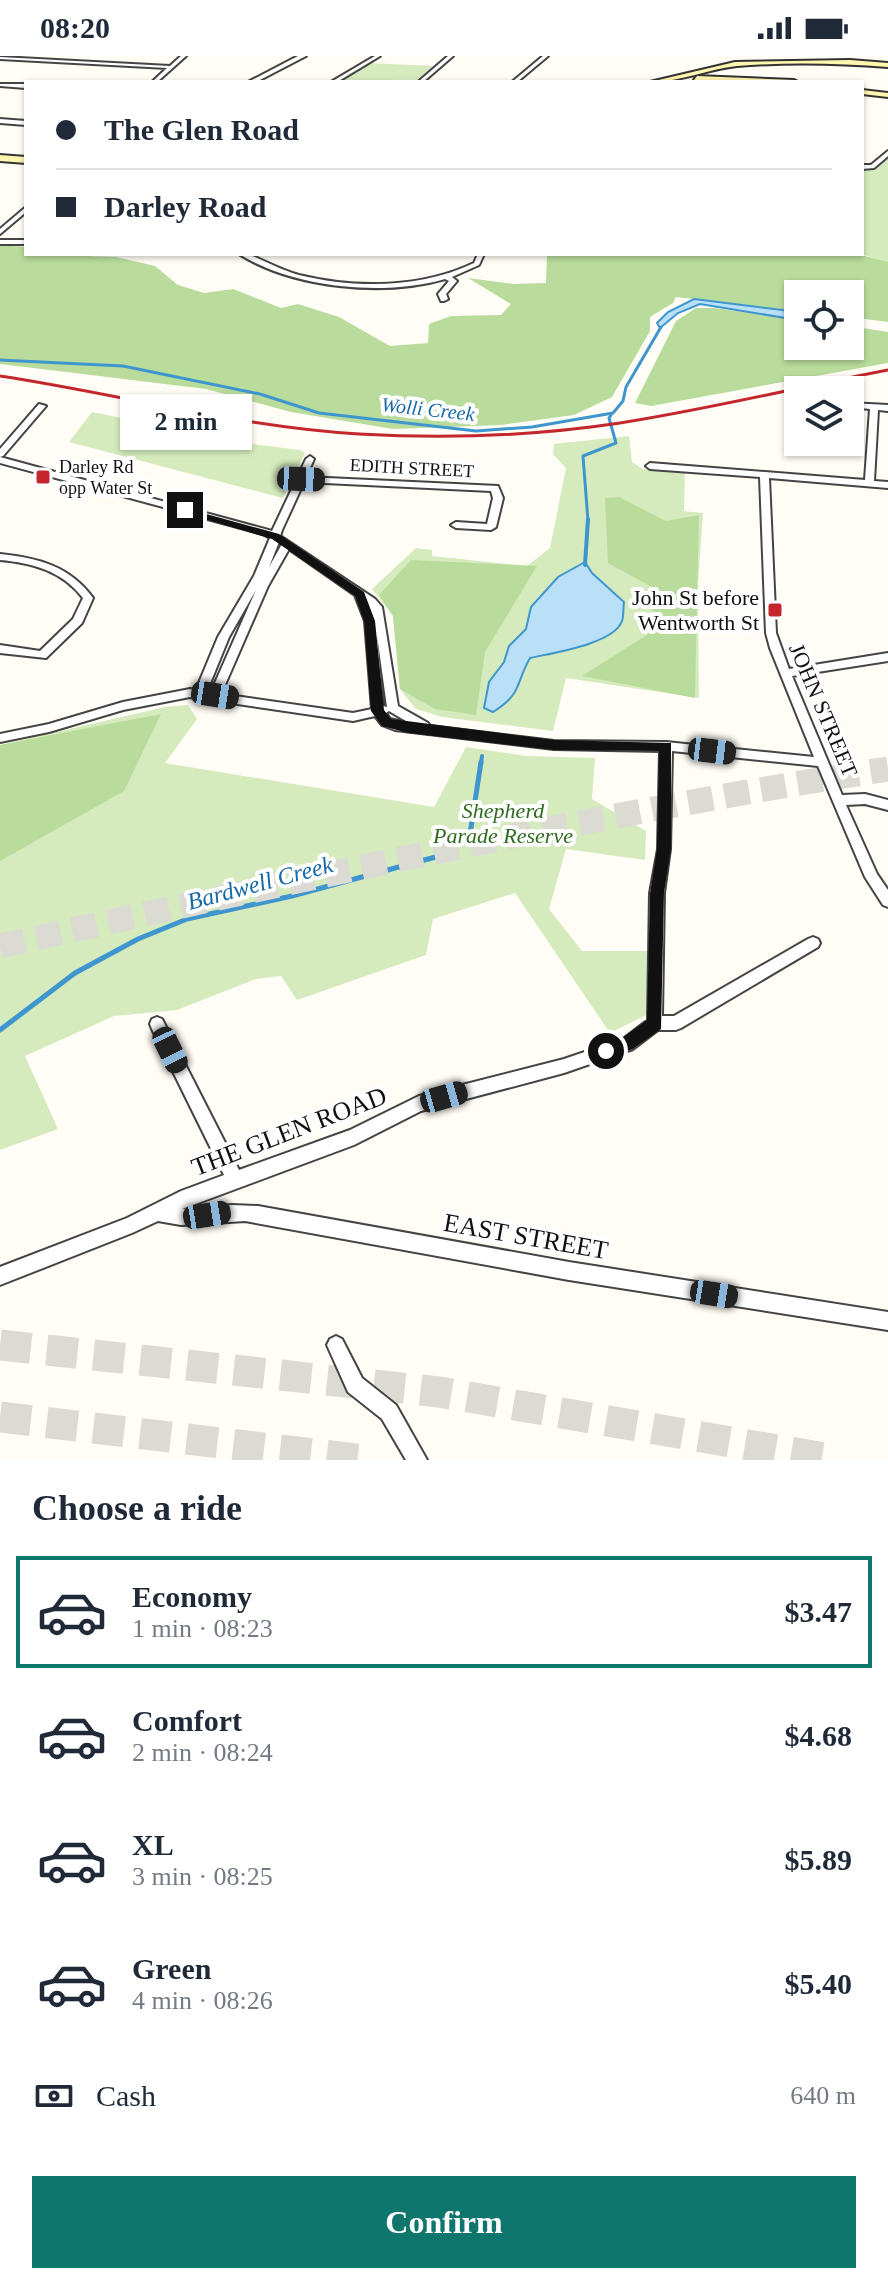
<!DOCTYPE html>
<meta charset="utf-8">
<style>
body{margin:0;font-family:"Times New Roman",serif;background:#f2f2f3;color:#1f2937;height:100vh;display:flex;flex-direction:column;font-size:30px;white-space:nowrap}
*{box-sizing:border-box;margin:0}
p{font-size:26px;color:#747a83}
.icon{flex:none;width:44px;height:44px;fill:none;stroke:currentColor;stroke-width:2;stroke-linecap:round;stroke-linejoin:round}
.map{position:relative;height:1404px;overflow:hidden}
.side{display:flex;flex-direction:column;background:#fff;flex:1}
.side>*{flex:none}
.top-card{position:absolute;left:24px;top:24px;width:840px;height:176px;border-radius:0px;box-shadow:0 2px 6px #0004;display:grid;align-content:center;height:176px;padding:0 32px;background:#fff}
.controls{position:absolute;left:784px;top:224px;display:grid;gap:16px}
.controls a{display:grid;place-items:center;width:80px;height:80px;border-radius:0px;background:#fff;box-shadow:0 2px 6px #0004;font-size:40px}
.end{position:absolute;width:36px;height:36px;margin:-18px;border:10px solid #111;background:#fff;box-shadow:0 0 0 4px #fff}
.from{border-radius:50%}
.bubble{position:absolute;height:56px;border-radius:0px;background:#fff;box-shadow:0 2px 6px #0004;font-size:26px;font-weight:600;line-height:56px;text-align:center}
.car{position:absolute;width:24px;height:48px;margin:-24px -12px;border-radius:10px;box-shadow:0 0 6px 2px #0007;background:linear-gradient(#222 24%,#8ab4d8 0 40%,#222 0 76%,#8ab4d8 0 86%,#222 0)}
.top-card b{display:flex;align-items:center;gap:28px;height:76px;font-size:30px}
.top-card b+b{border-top:2px solid #e0e1e3}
.top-card i{width:20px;height:20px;background:#1f2937}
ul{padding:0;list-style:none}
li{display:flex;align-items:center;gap:24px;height:112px;margin:0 16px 12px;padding:0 16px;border:4px solid transparent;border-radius:0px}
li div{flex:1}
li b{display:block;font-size:30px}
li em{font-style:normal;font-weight:600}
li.active{border-color:#0f766e}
li>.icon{width:72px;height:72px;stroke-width:1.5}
h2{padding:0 32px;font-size:36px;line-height:96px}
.pay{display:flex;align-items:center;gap:20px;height:88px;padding:0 32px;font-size:30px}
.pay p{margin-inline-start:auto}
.primary-button{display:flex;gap:16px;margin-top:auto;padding:16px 32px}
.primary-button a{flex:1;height:92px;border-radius:0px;background:#0f766e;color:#fff;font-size:32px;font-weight:600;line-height:92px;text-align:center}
.status{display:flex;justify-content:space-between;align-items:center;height:56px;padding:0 40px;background:#fff;direction:ltr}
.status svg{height:22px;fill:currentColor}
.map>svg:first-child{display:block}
.green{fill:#d5ebbd}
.forest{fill:#b9dc9c}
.water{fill:#b9e0f7;stroke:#3f96cf;stroke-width:2}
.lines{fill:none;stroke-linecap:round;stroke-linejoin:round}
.stream-far2{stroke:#3f96cf;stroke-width:3}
.stream-far1{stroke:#3f96cf;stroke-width:4}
.stream{stroke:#3f96cf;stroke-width:5}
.motorway-tunnel-far1{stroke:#dbdad3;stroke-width:25;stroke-dasharray:25 12;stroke-linecap:butt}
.motorway-tunnel{stroke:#dbdad3;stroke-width:31;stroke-dasharray:31 16;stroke-linecap:butt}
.minor-casing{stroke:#444;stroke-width:4}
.tertiary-casing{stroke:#444;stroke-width:4}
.secondary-casing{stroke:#333;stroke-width:4}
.minor{fill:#fff;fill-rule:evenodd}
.tertiary{fill:#fff;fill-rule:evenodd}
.secondary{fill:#fff6b0;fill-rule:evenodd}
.rail{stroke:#c4262e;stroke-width:3}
.route{fill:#111}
.poi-dot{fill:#c4262e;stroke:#fff;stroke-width:3}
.labels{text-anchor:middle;stroke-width:8;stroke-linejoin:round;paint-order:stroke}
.far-poi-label{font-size:18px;fill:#111;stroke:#fff;text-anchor:start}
.far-street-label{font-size:18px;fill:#111;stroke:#fff}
.far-water-label{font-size:20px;font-style:italic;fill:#1768a6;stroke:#fff}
.poi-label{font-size:22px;fill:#111;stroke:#fff;text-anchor:end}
.street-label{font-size:22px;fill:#111;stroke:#fff}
.park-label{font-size:22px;font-style:italic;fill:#2f6b1f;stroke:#fff}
.water-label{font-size:24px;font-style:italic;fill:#1768a6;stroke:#fff}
.near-street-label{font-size:26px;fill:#111;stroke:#fff}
</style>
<div class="status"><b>08:20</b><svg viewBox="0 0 49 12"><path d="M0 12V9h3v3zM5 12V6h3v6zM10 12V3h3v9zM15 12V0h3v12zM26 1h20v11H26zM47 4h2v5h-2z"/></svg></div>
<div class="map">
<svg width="888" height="1404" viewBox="0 0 888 1404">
<rect width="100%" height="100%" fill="#fffdf5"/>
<!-- green -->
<g class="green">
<path d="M 369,7 L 433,10 L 417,24 C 389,23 364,26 336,26 Z"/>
<polygon points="888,103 888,207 861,198 862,114 874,114"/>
<polygon points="92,356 237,386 300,394 305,397 283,442 69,386"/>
<polygon points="629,380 632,406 643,413 685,416 684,455 703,457 698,528 699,642 566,622 553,675 442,661 416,653 400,633 393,560 372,533 416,492 432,494 432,500 527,510 550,492 566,412 553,398 554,388"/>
<polygon points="188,649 197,663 165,707 434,751 466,691 527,700 595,702 592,743 646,775 645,804 566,793 549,853 582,895 648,895 646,959 610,977 515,837 433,863 426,899 297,944 281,920 256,923 177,954 114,960 25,1000 58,1073 0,1094 0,689 165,651"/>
</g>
<!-- forest -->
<g class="forest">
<polygon points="0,189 26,191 26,198 116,201 155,210 178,229 204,237 233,233 281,252 298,248 339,261 390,290 428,287 429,268 451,260 501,259 511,248 468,222 513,228 546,227 547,198 857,198 888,206 888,266 850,261 850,238 798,238 798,255 676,241 673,247 650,261 650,275 612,341 574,359 501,369 393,373 291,356 206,333 0,308"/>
<polygon points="696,252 714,252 798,263 798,290 850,290 850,270 888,276 888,307 651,350 635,347 676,265"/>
<polygon points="619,441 666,465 699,459 695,642 582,620 653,575 652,531 608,507 605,442"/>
<polygon points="411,504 537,510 485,596 476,659 435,653 400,633 393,560 379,539"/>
<polygon points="161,658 124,735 0,805 0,689"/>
</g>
<!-- water -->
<g class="water">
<polygon points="694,243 798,256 798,264 700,248 678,257 660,272 657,267 668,256"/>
<path d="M 585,506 L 592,517 L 624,546 C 623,552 624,560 622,565 C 614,588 552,597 530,602 C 515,628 523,637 493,656 L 484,652 L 489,626 L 504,606 L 509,590 L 526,573 L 531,551 L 558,521 Z"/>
</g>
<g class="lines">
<!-- stream-far2 -->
<g class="stream-far2">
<polyline points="0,304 123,310 260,338 319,357 476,375 532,371 613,357 623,345 626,331 661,271"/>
<polyline points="588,465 583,400 616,387 609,362 611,359"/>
</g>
<!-- stream-far1 -->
<g class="stream-far1">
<polyline points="585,509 588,463"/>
<polyline points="481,708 482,700"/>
</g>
<!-- stream -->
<polyline class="stream" points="0,974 75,917 138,883 187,863 292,840 443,799 470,778 481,706"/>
<!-- motorway-tunnel-far1 -->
<path class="motorway-tunnel-far1" d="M 0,890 C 295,825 589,759 888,713"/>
<!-- motorway-tunnel -->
<g class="motorway-tunnel">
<polyline points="0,1289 439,1336 836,1404"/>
<polyline points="0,1361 365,1404"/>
</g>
<!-- minor casing -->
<g class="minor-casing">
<g id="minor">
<polygon points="181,0 186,0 157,26 152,26 167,12 0,3 0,1 170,10"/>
<polygon points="375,0 380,0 337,26 331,26"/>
<polygon points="448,0 453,0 423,26 418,26"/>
<polygon points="543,0 548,0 517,26 512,26"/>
<polygon points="0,28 26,28 26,32 0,30"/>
<polygon points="0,63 26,65 26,69 0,67"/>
<polygon points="888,95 888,100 874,112 862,113 862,109 871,109"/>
<polygon points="26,151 26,156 0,178 0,173"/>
<rect x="0" y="184" width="26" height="4"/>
<path d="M 239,198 L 248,198 C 265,205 281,214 299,219 C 356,233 422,232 474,207 L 478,198 L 484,198 L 479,209 L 452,221 L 457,225 L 446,238 L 448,243 L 444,245 L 441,245 L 438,238 L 449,225 L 445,223 C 383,241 293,232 239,198 Z"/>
<path d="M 850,347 L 888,349 L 888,355 L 878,354 L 874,425 L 888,426 L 888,432 L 769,422 L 776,577 L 789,613 L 888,597 L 888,605 L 792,620 L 842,739 L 865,738 L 888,744 L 888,754 L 865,748 L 846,749 L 877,818 L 888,834 L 888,851 L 883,849 L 865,821 L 818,710 L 672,695 L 670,793 L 664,837 L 662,960 L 674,960 L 808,883 L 813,881 L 818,883 L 820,887 L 818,891 L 681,972 L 676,974 L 658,974 L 633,993 L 564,1017 L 421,1055 L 354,1089 L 182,1153 L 232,1149 L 258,1150 L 569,1206 L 888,1256 L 888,1274 L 569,1224 L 245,1165 L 181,1169 L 158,1165 L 132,1177 L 0,1229 L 0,1211 L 127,1162 L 181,1135 L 224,1119 L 152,973 L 150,968 L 152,963 L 157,961 L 162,963 L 239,1114 L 350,1074 L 419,1040 L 564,1003 L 623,983 L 648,964 L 650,837 L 658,793 L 660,695 L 554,693 L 395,674 L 382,669 L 375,660 L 353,665 L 190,641 L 123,654 L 49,676 L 0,686 L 0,678 L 49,668 L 123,646 L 190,633 L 196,634 L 218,581 L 254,520 L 270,482 L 263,478 L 0,407 L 0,401 L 272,475 L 306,403 L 310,400 L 314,403 L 306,421 L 498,430 L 503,442 L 496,471 L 491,474 L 456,472 L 451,469 L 456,466 L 487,468 L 493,442 L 491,435 L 304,426 L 282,474 L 280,480 L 375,543 L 382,551 L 398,650 L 428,667 L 430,670 L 554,685 L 666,686 L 814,701 L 770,592 L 766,577 L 760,421 L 650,413 L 646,410 L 650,407 L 865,424 L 870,353 L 850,351 ZM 279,486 L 282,488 L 269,511 ZM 289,493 L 355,539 L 365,565 L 372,653 L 353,657 L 221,638 L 268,530 ZM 256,534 L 211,636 L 207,635 L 229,581 ZM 377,579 L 387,651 L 383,650 ZM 389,655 L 411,668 L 390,663 L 386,657 Z"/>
<polygon points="39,348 46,350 3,400 0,401 0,393"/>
<path d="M 0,498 C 38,502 70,510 93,542 L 82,567 L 46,602 L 0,597 L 0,589 L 40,595 L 73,563 L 83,542 C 62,515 33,507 0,504 Z"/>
<polygon points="336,1280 342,1283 362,1322 396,1349 427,1404 406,1404 382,1363 348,1336 327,1289 330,1283"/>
</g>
</g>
<!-- tertiary casing -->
<g class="tertiary-casing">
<polygon id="tertiary" points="298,0 306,0 256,26 248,26"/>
</g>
<!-- secondary casing -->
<g class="secondary-casing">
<g id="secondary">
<path d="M 850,4 L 888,7 L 888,11 C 839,7 786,6 737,10 C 708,13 680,26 650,26 L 735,6 Z"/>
<polygon points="697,20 794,24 798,26 694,24"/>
<polygon points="862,34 888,37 888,41 862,38"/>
<polygon points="0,99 26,101 26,107 0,105"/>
</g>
</g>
<!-- minor -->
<use href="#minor" class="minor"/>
<!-- tertiary -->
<use href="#tertiary" class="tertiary"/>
<!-- secondary -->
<use href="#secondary" class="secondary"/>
<!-- rail -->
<path class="rail" d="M 0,320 C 120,338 238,371 359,378 C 446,383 534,380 620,367 C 710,353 799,331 888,314"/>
</g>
<!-- route -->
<polygon class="route" points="181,451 279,478 364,536 375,565 384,654 391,663 554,684 671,687 671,793 664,837 661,973 633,993 606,1003 598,995 600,990 622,982 647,964 650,837 657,793 659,695 554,694 408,677 382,670 371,655 364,565 355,540 272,483 181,456"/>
<!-- markers -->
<g class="poi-dot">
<rect x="35" y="413" width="16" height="16" rx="4"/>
<rect x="767" y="546" width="16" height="16" rx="4"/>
</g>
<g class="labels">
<!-- far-poi labels -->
<g class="far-poi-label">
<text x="59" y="417">Darley Rd<tspan x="59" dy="21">opp Water St</tspan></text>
</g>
<!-- far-street labels -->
<g class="far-street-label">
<text transform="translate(412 412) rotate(3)" y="6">EDITH STREET</text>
</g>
<!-- far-water labels -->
<g class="far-water-label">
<text transform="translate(428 353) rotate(6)" y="7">Wolli Creek</text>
</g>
<!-- poi labels -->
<g class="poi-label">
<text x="759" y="549">John St before<tspan x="759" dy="25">Wentworth St</tspan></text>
</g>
<!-- street labels -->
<g class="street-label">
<text transform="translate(824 654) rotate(67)" y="8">JOHN STREET</text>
</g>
<!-- park labels -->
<g class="park-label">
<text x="503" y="762">Shepherd<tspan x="503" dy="25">Parade Reserve</tspan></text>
</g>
<!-- water labels -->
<g class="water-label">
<text transform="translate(260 827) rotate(-15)" y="8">Bardwell Creek</text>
</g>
<!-- near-street labels -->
<g class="near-street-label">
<text transform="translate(289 1075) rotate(-21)" y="9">THE GLEN ROAD</text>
<text transform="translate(526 1180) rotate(10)" y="9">EAST STREET</text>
</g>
</g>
</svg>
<div class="controls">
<a><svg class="icon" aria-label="locate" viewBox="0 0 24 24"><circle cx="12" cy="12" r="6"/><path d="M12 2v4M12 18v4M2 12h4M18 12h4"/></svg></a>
<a><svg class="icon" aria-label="layers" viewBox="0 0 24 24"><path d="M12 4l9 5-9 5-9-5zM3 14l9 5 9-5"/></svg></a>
</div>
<i class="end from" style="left:606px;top:995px"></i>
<i class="end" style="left:185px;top:454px"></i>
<div class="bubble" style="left:120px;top:338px;width:132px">2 min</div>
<i class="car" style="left:301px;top:423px;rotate:92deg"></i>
<i class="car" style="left:215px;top:639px;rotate:99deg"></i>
<i class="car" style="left:712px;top:695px;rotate:97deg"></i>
<i class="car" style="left:170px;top:994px;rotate:154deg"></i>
<i class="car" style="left:444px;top:1041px;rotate:74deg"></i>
<i class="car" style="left:207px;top:1159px;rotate:81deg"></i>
<i class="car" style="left:714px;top:1238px;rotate:99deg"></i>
<div class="top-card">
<b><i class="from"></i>The Glen Road</b>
<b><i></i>Darley Road</b>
</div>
</div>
<section class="side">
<h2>Choose a ride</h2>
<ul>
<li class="active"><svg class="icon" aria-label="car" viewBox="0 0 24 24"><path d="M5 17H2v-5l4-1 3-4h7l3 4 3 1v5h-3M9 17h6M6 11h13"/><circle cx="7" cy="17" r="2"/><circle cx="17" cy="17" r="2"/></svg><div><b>Economy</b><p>1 min · 08:23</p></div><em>$3.47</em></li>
<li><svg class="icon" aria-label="car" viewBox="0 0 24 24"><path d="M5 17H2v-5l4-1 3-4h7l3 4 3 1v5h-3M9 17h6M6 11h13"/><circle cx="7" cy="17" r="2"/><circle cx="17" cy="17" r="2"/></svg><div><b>Comfort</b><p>2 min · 08:24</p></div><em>$4.68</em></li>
<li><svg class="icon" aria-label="car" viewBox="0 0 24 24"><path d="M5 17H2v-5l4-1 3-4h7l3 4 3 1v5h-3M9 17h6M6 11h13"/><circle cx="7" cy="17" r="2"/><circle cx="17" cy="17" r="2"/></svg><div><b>XL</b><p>3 min · 08:25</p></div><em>$5.89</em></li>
<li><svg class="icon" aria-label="car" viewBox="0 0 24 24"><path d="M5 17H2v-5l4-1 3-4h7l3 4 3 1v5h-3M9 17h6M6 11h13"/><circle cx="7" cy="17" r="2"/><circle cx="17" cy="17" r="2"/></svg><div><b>Green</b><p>4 min · 08:26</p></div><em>$5.40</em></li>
</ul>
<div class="pay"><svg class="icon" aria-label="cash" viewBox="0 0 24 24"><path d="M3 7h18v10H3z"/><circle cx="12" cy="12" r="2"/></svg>Cash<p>640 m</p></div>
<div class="primary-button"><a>Confirm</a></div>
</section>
